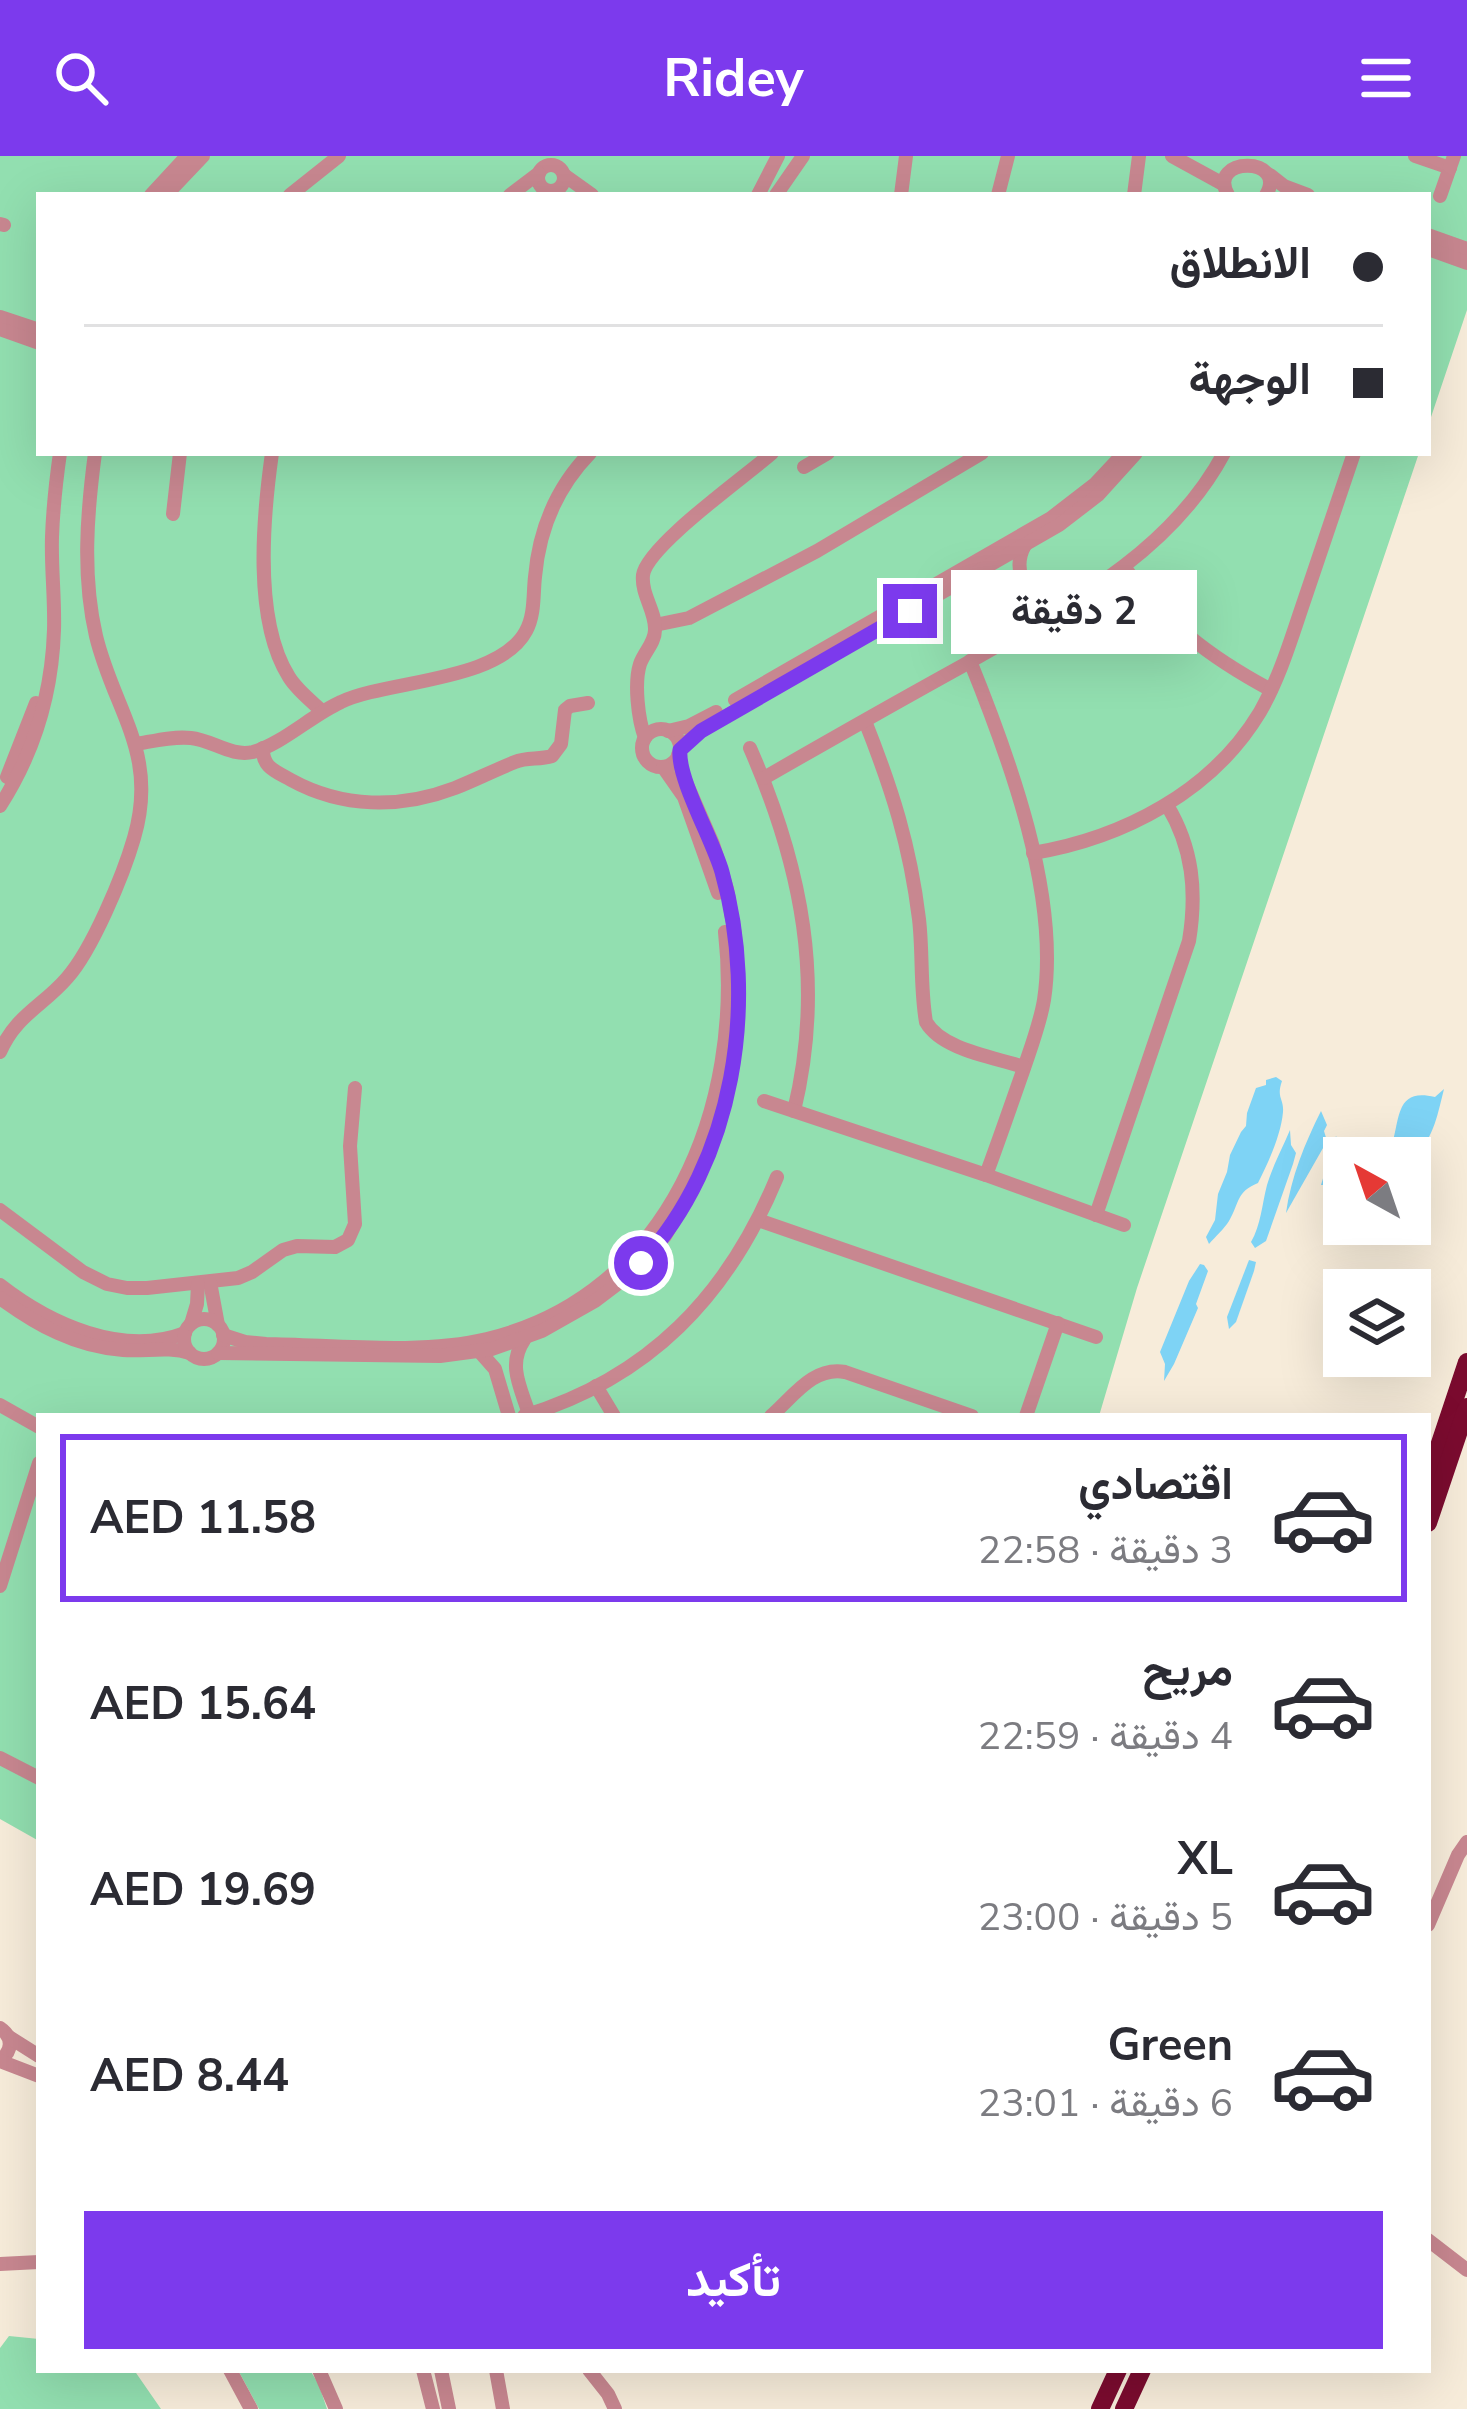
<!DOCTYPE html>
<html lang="ar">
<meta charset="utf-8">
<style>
body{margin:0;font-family:"Nunito Sans",Vazirmatn,sans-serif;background:#f2f2f3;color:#2b2b33;direction:rtl;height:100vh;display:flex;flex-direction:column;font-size:45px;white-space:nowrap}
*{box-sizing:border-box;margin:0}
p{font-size:39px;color:#7c7c81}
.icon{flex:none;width:66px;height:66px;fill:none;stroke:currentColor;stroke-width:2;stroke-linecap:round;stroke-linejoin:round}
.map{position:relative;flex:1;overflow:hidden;direction:ltr}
.sheet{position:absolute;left:36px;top:1257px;width:1395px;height:960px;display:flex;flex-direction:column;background:#fff;border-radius:0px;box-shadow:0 12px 48px #0002;direction:rtl}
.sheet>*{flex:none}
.hud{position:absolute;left:36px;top:36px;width:1395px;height:264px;border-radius:0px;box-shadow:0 12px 48px #0002;direction:rtl;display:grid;align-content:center;height:264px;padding:0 48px;background:#fff}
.needle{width:78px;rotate:320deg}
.fabs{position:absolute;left:1323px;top:981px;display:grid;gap:24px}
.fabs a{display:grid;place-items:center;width:108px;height:108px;border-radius:0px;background:#fff;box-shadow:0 12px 48px #0002;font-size:60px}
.end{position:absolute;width:54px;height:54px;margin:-27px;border:15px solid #7c3aed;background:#fff;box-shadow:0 0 0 6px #fff}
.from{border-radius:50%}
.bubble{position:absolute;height:84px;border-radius:0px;background:#fff;box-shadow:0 12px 48px #0002;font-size:39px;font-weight:700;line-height:84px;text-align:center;direction:rtl}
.hud b{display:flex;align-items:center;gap:42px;height:114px;font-size:45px}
.hud b+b{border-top:3px solid #e1e1e2}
.hud i{width:30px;height:30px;background:#2b2b33}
ul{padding:21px 0 0;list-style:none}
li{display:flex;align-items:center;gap:36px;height:168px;margin:0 24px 18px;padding:0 24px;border:6px solid transparent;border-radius:0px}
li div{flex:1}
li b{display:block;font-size:45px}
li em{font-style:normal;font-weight:700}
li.current{border-color:#7c3aed}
li>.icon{width:108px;height:108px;stroke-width:1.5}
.primary-button{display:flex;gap:24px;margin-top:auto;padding:24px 48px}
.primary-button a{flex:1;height:138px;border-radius:0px;background:#7c3aed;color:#fff;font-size:48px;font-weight:700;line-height:138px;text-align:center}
header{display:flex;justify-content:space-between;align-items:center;height:156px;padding:0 48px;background:#7c3aed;color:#fff;font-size:54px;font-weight:700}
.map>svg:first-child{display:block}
.green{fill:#92dfb0}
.water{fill:#7ed3f5}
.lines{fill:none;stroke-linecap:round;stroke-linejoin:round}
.minor{stroke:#c88790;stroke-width:14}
.highway{stroke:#7b0b2f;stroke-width:18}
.route{stroke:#7c3aed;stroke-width:15}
</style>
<header><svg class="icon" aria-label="menu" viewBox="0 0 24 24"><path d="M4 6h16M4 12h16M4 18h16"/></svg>Ridey<svg class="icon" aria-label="search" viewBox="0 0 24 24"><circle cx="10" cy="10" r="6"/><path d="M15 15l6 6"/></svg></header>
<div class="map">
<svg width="1467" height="2253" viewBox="0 0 1467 2253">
<rect width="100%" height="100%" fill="#f7ecda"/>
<!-- green -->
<g class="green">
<polygon points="0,0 1467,0 1467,154 1428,270 1428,39 39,39 39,297 1419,297 1137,1132 1099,1260 39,1260 39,1685 0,1663"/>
<polygon points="9,2180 39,2183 39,2214 134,2214 161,2253 0,2253 0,2192"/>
<polygon points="238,2214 310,2214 319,2229 327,2253 259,2253"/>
</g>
<!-- water -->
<g class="water">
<path d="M 1276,921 L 1282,925 C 1276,942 1284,942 1283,956 C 1281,979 1268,1007 1258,1027 C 1236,1036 1240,1046 1229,1065 C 1224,1073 1216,1080 1209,1088 L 1206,1081 L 1215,1064 L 1218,1038 L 1227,1016 L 1230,999 L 1241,976 L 1246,970 L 1247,957 L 1256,932 L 1266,929 L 1266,924 Z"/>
<path d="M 1444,933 C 1438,957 1434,980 1417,999 L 1416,991 L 1411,985 L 1399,991 L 1393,985 C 1400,958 1398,932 1435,941 Z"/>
<path d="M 1321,955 L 1327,969 L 1324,975 L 1327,985 L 1286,1057 C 1291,1021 1305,987 1321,955 Z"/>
<path d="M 1290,974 L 1291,989 L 1296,997 L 1293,1008 L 1266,1085 L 1255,1092 L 1251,1086 C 1261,1069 1262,1048 1267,1029 C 1273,1009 1282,993 1290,974 Z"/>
<polygon points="1336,980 1341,990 1346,994 1366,987 1365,1002 1344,1002 1344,1014 1328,1029 1321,1029"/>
<polygon points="1249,1104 1256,1106 1254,1115 1236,1166 1229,1173 1227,1161"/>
<polygon points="1200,1108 1204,1109 1208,1115 1196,1148 1198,1152 1174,1208 1164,1225 1165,1208 1160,1196 1189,1125"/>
</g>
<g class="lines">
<!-- minor -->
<g class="minor">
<polyline points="1172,0 1223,28"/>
<polyline points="1415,0 1450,12"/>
<circle cx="551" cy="22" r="13"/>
<polyline points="564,19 592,39"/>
<polyline points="1270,19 1284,30 1308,39"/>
<polyline points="151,39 187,0"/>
<polyline points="166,39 203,0"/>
<polyline points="290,39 339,0"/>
<polyline points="510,39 539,17"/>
<polyline points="758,39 778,0"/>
<polyline points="776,39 803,0"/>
<polyline points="901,39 906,0"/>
<polyline points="998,39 1008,0"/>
<polyline points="1134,39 1139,0"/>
<path d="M 1228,39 C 1206,0 1289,0 1266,39"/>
<polyline points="1440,40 1454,0"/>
<polyline points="0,68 4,69"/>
<polyline points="1428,79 1467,93"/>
<polyline points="1428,93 1467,107"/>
<polyline points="0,161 39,174"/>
<polyline points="0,173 39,187"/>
<path d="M 272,297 C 263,361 253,464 289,521 C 297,534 310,544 322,555"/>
<polyline points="804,311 828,297"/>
<polyline points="173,358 180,297"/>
<path d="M 1025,389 C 1009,417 1031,438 1046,462"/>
<path d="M 1124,411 C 1169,469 1206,499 1271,534"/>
<path d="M 978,416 C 1006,420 1016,448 1029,471"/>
<polyline points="655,469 689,462 817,395 982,297"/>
<path d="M 970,505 C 1009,601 1060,739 1044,844 C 1040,868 1031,891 1023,915 C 1011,949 999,984 986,1019"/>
<polyline points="735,544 1051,362 1095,328 1124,297"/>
<path d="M 865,565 C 892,633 910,689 919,763 C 923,797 920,832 926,866 C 942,894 994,901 1024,911"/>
<circle cx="661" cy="592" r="19"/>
<polyline points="668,575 689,570 716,556"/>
<path d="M 645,582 C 638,563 634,527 640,508 C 644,496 655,487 655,474 C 656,455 641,439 643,419 C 647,390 746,320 772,297"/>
<path d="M 136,588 C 154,585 173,580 191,582 C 212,584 231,601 253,596 C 282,588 312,559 341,546 C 387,524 499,526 526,475 C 535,459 533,438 535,421 C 539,374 557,331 590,297"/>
<path d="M 263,592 C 262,611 275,615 291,624 C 342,652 400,653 455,632 C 475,624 495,614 515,606 C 527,601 539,604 552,600 L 561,588 L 565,554 L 570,550 L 588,547"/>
<path d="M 750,592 C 802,711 825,827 794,955"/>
<polyline points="680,594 693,580 711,569 1059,369 1098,339 1136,297"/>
<polyline points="663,611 684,641 718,737"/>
<polyline points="7,621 36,547"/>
<path d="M 764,622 C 830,584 897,546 964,509 C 1061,453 1169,400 1224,297"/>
<path d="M 0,650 C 34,597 52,537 54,474 C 55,443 51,412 52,381 C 53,353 56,325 60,297"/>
<path d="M 1033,697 C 1123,682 1212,636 1260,556 C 1280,521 1291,483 1304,445 C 1321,396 1337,346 1354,297"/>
<path d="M 0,896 C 16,859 43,850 67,822 C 92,794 123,720 134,682 C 159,597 114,555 96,480 C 82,420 87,357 95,297"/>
<polyline points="764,945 986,1019 1124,1069"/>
<polyline points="0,1054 83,1116 107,1128 127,1132 147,1132 238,1122 252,1116 283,1094 297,1090 335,1091 348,1084 355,1068 350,990 355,932"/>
<path d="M 1096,1059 L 1189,785 C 1197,736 1193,692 1167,649"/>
<polyline points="758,1064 1096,1181"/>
<polyline points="210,1126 218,1169"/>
<path d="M 0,1129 C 50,1168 122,1201 185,1177"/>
<path d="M 0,1142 C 37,1169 76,1191 123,1194 C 145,1196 168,1190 190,1197"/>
<circle cx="204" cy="1183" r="20"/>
<polyline points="191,1168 197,1148 198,1128"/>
<path d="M 223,1179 L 245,1186 L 266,1188 C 335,1189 420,1199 487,1183 C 670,1139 744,949 725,776"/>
<path d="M 524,1184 C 507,1209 521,1232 529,1258"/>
<polyline points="480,1196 495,1213 509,1260"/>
<polyline points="218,1197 440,1200 492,1193 542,1175 595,1145 628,1120 665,1080 692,1033 720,961 731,914 738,847 735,779 727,733 713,688 682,617 678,599"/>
<polyline points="596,1230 614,1260"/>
<polyline points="0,1249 39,1271"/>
<path d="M 524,1260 C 649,1222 728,1140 777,1021"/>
<path d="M 771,1260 C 793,1241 813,1210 845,1216 L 972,1260"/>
<polyline points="1026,1260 1058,1167"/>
<polyline points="0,1430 39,1307"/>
<polyline points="0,1602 39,1622"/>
<polyline points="1428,1769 1458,1699 1467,1686"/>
<path d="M 0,1872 C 13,1881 13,1895 0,1904"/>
<polyline points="9,1881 39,1900"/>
<polyline points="0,1905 39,1920"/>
<polyline points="1428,2084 1467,2114"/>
<polyline points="0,2108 39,2106"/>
<polyline points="230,2214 251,2253"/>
<polyline points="319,2214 336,2253"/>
<polyline points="423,2214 433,2253"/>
<polyline points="441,2214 449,2253"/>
<polyline points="496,2214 503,2253"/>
<polyline points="589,2214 608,2238 615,2253"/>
</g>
<!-- highway -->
<g class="highway">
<polyline points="1428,1323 1467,1206"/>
<polyline points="1428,1367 1467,1251"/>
<polyline points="1100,2253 1118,2214"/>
<polyline points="1124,2253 1142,2214"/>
</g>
</g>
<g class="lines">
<!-- route -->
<path class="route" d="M 641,1107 C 735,1006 759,846 722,716 C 713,684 677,622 680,594 L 701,575 L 910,455"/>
</g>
</svg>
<div class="fabs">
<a><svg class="needle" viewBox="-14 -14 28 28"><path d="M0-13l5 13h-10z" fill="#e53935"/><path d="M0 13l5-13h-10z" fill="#7c7c81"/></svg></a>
<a><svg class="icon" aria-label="layers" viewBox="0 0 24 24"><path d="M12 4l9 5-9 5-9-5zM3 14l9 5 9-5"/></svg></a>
</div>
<i class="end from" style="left:641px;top:1107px"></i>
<i class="end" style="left:910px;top:455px"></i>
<div class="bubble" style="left:951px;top:414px;width:246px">2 دقيقة</div>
<div class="hud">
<b><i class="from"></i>الانطلاق</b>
<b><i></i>الوجهة</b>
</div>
<section class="sheet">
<ul>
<li class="current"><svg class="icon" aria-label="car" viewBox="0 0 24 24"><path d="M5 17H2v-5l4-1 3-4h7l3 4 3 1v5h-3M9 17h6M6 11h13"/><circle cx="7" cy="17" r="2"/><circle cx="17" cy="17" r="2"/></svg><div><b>اقتصادي</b><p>3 دقيقة · 22:58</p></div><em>AED 11.58</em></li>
<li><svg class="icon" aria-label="car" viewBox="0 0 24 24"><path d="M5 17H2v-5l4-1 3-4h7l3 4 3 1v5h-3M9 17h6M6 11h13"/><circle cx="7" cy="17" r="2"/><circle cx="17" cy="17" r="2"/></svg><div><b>مريح</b><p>4 دقيقة · 22:59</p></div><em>AED 15.64</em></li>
<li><svg class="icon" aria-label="car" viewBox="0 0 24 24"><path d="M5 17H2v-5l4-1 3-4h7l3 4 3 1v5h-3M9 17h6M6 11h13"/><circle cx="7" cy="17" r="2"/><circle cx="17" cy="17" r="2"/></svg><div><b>XL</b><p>5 دقيقة · 23:00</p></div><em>AED 19.69</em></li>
<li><svg class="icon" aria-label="car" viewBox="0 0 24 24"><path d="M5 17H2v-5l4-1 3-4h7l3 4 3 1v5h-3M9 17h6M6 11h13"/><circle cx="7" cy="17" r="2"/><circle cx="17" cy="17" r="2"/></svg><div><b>Green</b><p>6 دقيقة · 23:01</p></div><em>AED 8.44</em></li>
</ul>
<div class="primary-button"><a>تأكيد</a></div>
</section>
</div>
